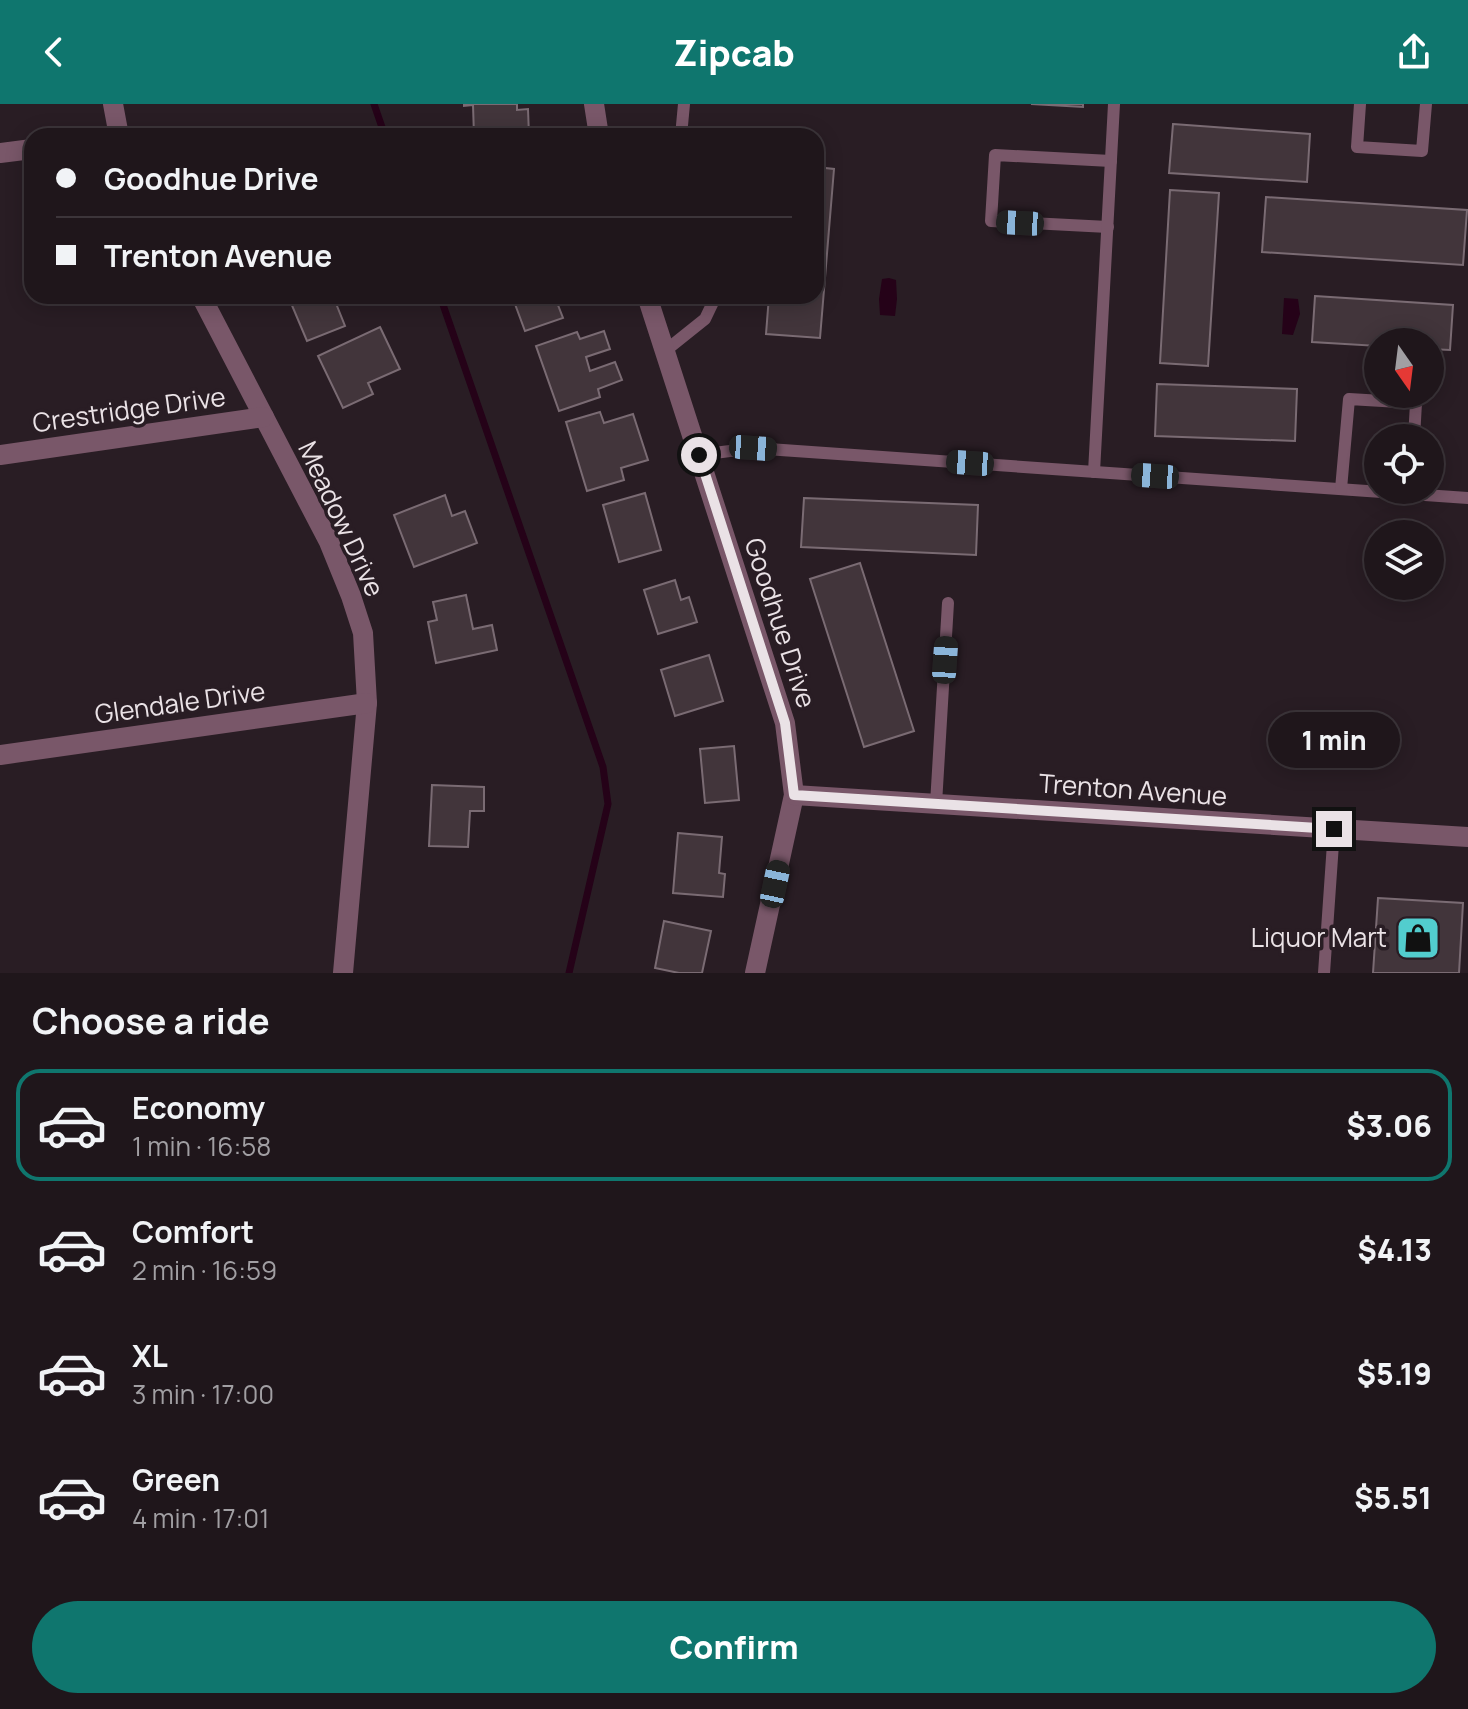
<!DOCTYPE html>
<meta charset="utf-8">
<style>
body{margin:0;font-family:Manrope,sans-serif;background:#2c2328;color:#f1f3f6;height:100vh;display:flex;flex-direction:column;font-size:30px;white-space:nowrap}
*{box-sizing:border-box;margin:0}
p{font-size:26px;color:#a19fa3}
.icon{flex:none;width:44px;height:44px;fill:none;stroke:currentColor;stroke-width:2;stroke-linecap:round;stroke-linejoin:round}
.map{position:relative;height:869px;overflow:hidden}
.details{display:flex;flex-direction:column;background:#1f161b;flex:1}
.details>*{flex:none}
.guide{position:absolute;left:24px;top:24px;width:800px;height:176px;border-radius:24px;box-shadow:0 4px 20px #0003,0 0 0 2px #3c353a;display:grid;align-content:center;height:176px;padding:0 32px;background:#1f161b}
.needle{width:52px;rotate:166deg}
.fabs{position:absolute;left:1364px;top:224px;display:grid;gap:16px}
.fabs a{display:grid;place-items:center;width:80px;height:80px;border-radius:50%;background:#1f161b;box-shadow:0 4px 20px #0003,0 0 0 2px #3c353a;font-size:40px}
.end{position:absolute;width:36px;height:36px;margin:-18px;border:10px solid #eae2e6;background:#111;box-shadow:0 0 0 4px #111}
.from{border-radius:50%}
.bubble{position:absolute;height:56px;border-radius:28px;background:#1f161b;box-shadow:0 4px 20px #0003,0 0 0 2px #3c353a;font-size:26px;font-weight:800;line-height:56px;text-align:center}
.car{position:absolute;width:24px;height:48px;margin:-24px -12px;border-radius:10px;box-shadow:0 0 6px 2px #0007;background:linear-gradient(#222 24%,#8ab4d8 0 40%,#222 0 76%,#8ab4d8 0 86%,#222 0)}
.guide b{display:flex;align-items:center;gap:28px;height:76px;font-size:30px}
.guide b+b{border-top:2px solid #3c353a}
.guide i{width:20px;height:20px;background:#f1f3f6}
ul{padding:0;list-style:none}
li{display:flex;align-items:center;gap:24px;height:112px;margin:0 16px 12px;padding:0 16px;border:4px solid transparent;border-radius:24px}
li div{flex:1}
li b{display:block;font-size:30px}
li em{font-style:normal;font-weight:800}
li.selected{border-color:#0f766e}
li>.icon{width:72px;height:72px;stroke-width:1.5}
h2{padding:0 32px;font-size:36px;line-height:96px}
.button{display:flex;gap:16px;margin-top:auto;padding:16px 32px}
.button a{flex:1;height:92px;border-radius:48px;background:#0f766e;color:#fff;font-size:32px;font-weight:800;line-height:92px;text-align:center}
header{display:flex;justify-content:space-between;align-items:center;height:104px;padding:0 32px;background:#0f766e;color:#fff;font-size:36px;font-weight:800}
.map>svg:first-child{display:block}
.water{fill:#250218}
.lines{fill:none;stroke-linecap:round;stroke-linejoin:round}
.stream{stroke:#250218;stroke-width:7}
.building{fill:#42353b;stroke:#7a6b73;stroke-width:2}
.lane{stroke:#795769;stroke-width:12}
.street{stroke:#795769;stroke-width:20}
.route{stroke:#eae2e6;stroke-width:10}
.labels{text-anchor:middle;stroke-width:7;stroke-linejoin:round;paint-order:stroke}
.street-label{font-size:26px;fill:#eae2e6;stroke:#291d24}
.poi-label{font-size:26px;fill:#eae2e6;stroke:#291d24;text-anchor:end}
</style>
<header><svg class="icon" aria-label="back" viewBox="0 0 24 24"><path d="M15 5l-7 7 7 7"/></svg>Zipcab<svg class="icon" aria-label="share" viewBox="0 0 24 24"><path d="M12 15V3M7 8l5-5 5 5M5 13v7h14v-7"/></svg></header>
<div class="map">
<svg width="1468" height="869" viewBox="0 0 1468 869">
<rect width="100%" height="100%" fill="#291d24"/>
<!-- water -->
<g class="water">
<polygon points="889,174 896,176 897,195 895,212 880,211 879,195 882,175"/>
<polygon points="1284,194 1298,195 1300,210 1293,231 1282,230"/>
</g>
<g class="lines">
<!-- stream -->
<g class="stream">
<polyline points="374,0 385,32"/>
<polyline points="440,192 603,663 608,700 569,869"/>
</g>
</g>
<!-- building -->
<g class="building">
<polygon points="464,0 517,0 517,6 528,5 529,32 474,32 473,1 464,2"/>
<polygon points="1031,0 1083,0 1083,3"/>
<polygon points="1173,20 1310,30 1307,78 1169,69"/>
<polygon points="816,63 834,65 820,234 766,230 769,192 816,192"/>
<polygon points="1170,86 1219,89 1208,262 1160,259"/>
<polygon points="1266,93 1467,106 1463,161 1262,148"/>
<polygon points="288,192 333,192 345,222 307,237"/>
<polygon points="512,192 583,192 558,201 563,214 525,227"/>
<polygon points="1315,192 1453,201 1450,246 1430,245 1430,238 1378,238 1378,242 1312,238"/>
<polygon points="380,223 400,265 368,279 373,290 343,304 318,252"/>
<polygon points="604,227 610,245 586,253 590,267 615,258 622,276 598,285 600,293 559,307 536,242 577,228 580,235"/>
<polygon points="1157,280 1297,285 1295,337 1155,332"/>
<polygon points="600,308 604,319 633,310 648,356 621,364 624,376 587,387 566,318"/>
<polygon points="645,389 661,446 619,458 603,401"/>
<polygon points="445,391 452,412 465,407 477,439 414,463 394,411"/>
<polygon points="804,394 978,401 976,451 801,443"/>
<polygon points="860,459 914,627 864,643 810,475"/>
<polygon points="675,476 681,496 689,493 697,518 658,530 644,486"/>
<polygon points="466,491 473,525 492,521 497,546 436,559 428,518 437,516 433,498"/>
<polygon points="709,551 723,597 675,612 661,566"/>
<polygon points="734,642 739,696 705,699 700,645"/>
<polygon points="432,681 484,683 484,707 470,707 468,743 429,742"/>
<polygon points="678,729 722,733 719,769 725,770 723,793 673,789"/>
<polygon points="1378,794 1463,799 1459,869 1373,869"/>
<polygon points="664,817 711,827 702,869 679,869 655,864"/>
</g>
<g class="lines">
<!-- lane -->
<g class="lane">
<polyline points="1360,0 1357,43 1422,47 1426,0"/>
<polyline points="681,32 684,0"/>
<polyline points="1108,123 991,117 995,51 1111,57"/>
<polyline points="665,247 705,215 716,192"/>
<polyline points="699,351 753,344 1468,394"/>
<polyline points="1094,368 1114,0"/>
<polyline points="1341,385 1349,295 1416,299 1414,334"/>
<polyline points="936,700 948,499"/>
<polyline points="1324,869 1334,725"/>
</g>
<!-- street -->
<g class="street">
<polyline points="113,0 119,32"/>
<polyline points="594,0 599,32"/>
<polyline points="0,49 32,45"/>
<polyline points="201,192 329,438 351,492 363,529 367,599 343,869"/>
<polyline points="647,192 785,619 794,691 755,869"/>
<polyline points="0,351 264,313"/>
<polyline points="0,651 367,599"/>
<polyline points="794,691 1468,733"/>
</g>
</g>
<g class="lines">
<!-- route -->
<polyline class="route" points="699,351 785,619 794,691 1334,725"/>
</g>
<!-- icons -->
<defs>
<g id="shop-square" transform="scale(2.3)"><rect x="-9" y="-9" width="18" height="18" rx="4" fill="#52cdce" stroke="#291d24"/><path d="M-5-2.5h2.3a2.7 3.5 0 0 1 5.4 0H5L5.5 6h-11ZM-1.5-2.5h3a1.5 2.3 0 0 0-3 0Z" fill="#111"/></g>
</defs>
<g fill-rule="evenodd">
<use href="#shop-square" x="1418" y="834"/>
</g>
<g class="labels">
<!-- street labels -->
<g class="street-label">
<text transform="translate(129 306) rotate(-8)" y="9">Crestridge Drive</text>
<text transform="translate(341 415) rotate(65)" y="9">Meadow Drive</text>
<text transform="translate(780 519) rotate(72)" y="9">Goodhue Drive</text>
<text transform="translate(180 599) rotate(-8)" y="9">Glendale Drive</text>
<text transform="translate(1133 686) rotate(4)" y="9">Trenton Avenue</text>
</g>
<!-- poi labels -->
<g class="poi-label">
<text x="1387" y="843">Liquor Mart</text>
</g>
</g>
</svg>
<div class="fabs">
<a><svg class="needle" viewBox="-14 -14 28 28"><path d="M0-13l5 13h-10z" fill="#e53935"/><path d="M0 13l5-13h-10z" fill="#a19fa3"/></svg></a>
<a><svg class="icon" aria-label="locate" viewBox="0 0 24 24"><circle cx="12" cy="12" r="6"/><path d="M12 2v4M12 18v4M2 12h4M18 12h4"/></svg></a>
<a><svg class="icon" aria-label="layers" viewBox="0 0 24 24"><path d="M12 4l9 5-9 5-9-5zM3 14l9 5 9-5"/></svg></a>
</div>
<i class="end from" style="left:699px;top:351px"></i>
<i class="end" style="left:1334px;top:725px"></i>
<div class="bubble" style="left:1268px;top:608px;width:132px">1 min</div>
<i class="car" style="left:1020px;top:119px;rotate:273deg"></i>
<i class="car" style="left:753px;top:344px;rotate:94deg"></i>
<i class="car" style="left:970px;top:359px;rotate:274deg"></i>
<i class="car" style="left:1155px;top:372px;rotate:274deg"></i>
<i class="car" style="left:945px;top:556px;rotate:4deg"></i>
<i class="car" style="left:775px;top:780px;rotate:12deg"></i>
<div class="guide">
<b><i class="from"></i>Goodhue Drive</b>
<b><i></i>Trenton Avenue</b>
</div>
</div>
<section class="details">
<h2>Choose a ride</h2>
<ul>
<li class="selected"><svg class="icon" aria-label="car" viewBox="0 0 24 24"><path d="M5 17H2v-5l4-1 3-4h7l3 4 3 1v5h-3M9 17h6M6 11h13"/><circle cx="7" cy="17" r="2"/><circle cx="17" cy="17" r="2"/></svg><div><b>Economy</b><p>1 min · 16:58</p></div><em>$3.06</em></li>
<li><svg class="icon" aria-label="car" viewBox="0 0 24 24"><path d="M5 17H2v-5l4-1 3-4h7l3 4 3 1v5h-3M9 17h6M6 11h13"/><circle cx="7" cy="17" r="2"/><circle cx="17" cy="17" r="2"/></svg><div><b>Comfort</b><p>2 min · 16:59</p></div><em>$4.13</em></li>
<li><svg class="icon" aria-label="car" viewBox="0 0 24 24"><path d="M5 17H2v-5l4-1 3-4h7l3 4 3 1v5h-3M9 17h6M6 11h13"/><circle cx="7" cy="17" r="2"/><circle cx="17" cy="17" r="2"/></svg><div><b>XL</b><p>3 min · 17:00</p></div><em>$5.19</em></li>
<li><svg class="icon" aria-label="car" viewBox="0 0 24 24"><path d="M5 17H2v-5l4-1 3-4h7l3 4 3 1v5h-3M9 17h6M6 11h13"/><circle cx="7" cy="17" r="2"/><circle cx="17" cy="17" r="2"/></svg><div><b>Green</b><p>4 min · 17:01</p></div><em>$5.51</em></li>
</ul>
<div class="button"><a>Confirm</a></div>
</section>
